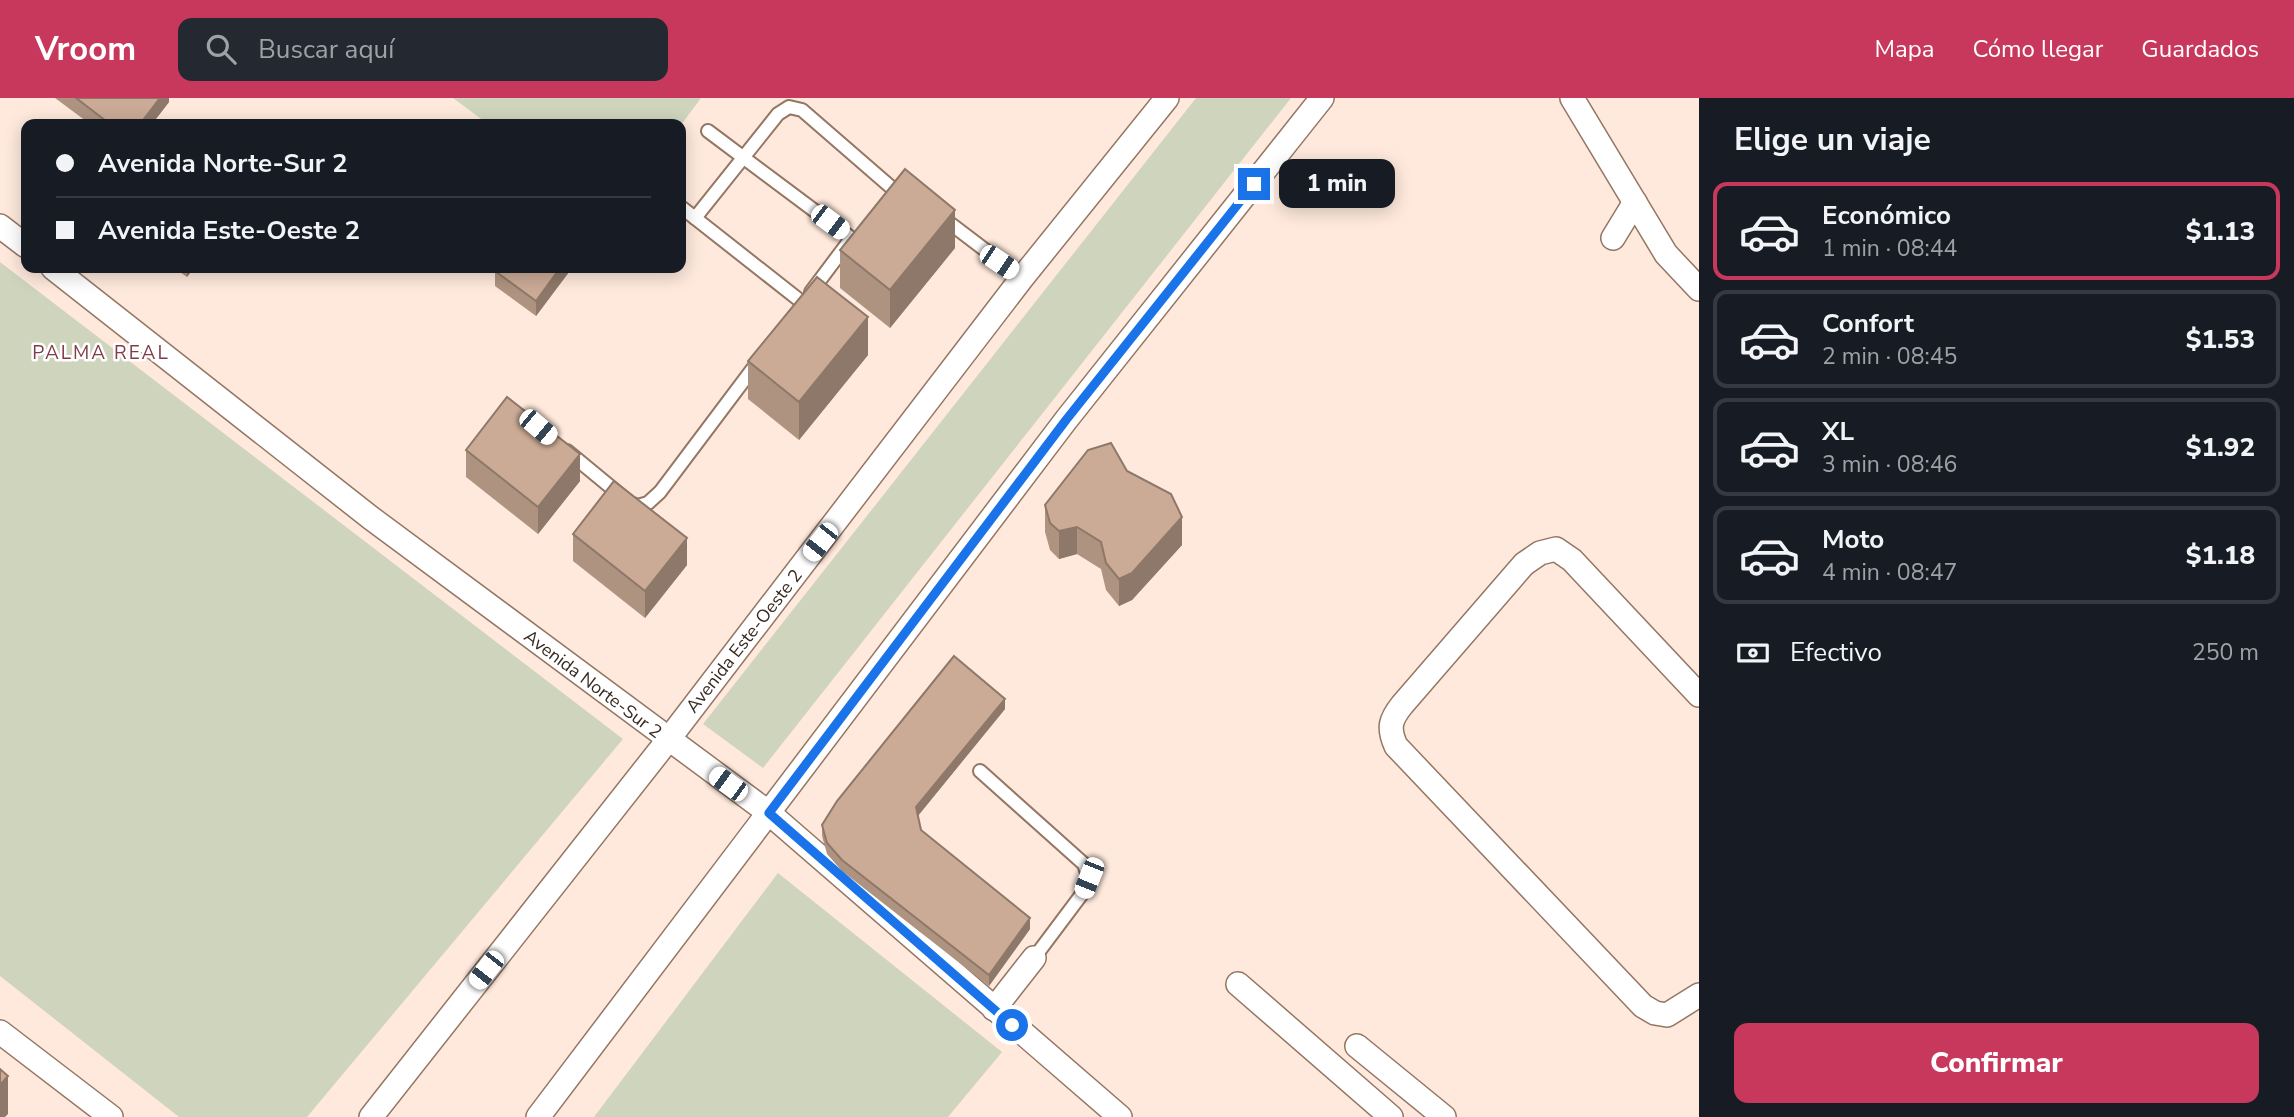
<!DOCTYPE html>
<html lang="es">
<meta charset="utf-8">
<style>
body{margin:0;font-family:"Nunito Sans",sans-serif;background:#242831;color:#f1f3f6;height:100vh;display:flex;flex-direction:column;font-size:26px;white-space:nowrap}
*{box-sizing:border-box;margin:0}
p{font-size:23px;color:#9ea1a6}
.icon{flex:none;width:38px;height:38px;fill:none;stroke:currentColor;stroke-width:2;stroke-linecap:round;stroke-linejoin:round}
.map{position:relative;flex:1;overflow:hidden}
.details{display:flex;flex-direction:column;background:#171b24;width:595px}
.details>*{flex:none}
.top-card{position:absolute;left:21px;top:21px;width:665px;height:154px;border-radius:14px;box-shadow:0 4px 18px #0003;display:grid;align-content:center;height:154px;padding:0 35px;background:#171b24}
.end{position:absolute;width:32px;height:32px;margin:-16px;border:9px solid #1a73e8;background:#fff;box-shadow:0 0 0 4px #fff}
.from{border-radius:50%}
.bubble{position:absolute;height:49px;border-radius:14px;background:#171b24;box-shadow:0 4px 18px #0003;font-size:23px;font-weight:800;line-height:49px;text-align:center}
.car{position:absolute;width:21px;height:42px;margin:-21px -10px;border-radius:9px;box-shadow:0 0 5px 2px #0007;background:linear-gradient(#fff 24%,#345 0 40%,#fff 0 76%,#345 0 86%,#fff 0)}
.top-card b{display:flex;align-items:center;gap:24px;height:66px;font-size:26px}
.top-card b+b{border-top:2px solid #363941}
.top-card i{width:18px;height:18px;background:#f1f3f6}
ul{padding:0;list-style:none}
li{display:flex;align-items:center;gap:21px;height:98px;margin:0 14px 10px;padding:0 21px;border:4px solid #363941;border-radius:14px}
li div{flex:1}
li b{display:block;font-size:26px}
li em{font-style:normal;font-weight:800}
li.on{border-color:#c7385c}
li>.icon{width:63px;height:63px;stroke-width:1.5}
h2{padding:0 35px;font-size:32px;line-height:84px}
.pay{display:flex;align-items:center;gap:18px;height:77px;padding:0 35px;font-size:26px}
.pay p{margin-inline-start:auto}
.cta{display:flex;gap:14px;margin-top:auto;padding:14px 35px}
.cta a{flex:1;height:80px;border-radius:14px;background:#c7385c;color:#fff;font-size:28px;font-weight:800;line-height:80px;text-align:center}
header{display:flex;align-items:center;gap:42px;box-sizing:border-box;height:98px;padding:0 35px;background:#c7385c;color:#fff}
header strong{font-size:33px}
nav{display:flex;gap:38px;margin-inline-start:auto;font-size:24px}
.search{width:490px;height:63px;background:#242831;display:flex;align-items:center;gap:18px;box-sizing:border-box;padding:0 24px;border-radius:14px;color:#9ea1a6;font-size:26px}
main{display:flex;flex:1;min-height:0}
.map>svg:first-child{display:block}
.green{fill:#cfd5bd}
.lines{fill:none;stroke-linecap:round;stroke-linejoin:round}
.service-casing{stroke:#947663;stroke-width:16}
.minor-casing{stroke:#947663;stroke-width:26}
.service{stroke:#fff;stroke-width:12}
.minor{stroke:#fff;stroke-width:23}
.wall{fill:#af9381}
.shaded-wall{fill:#8e7869}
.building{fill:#cbab96;stroke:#8e7869;stroke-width:2}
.route{stroke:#1a73e8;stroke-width:9}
.labels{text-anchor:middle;stroke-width:5;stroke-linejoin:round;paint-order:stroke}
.street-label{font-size:18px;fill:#372a22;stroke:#fff}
.neighbourhood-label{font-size:19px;letter-spacing:2px;fill:#823a47;stroke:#fff}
</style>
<header>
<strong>Vroom</strong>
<div class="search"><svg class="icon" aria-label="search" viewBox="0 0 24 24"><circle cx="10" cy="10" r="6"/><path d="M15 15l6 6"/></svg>Buscar aquí</div>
<nav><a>Mapa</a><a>Cómo llegar</a><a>Guardados</a></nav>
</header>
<main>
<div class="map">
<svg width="1699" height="1019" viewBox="0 0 1699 1019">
<rect width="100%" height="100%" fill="#fee9dc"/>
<!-- green -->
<g class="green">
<polygon points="453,0 701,0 681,27 488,26"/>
<polygon points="1196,0 1291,0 763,670 703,626"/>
<polygon points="0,164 623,641 307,1019 179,1019 0,878"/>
<polygon points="778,775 1002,954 948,1019 594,1019"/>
</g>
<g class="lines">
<!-- service casing -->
<g class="service-casing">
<g id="service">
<polyline points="708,33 851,140"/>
<polyline points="681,109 803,205"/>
<polyline points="695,120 778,16 789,9 802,12 900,97"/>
<polyline points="943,120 1022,180"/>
<polyline points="811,194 850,142"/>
<polyline points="567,353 630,405 638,408 648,405 660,394 757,265"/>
<polyline points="980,673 1084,766 1089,780 1082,796 1034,860"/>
</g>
</g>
<!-- minor casing -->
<g class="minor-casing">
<g id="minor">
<polyline points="1572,0 1666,156 1699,191"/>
<polyline points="0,128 26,148"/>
<polyline points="1613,140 1635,104"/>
<polyline points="53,170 371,420 769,715 1120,1019"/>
<path d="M 1699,597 L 1572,462 L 1556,451 L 1540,455 L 1524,466 L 1402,607 C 1390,622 1388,630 1396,648 L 1643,908 L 1655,915 L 1667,917 L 1699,897"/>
<polyline points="1238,886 1391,1019"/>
<polyline points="994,911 1034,860"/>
<polyline points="0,934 111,1019"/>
<polyline points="1357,948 1444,1019"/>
<polyline points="371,1019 668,642 1022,180 1167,0"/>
<polyline points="538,1019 1066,322 1322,0"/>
</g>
</g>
<!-- service -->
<use href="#service" class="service"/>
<!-- minor -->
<use href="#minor" class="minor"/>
</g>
<!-- wall -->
<g class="wall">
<polygon points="55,0 169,0 169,4 152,26 90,26"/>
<polygon points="955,150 890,230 840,190 840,152"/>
<polygon points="174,170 194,170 187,179"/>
<polygon points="497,170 572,170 536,218 495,188 495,173"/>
<polygon points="868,257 799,342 748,301 748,263"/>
<polygon points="466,352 580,383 538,436 466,379"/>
<polygon points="1127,373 1182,447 1132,502 1119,508 1106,492 1101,471 1077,456 1059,461 1050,452 1045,434 1045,407"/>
<polygon points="573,436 687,467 645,520 573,463"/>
<polygon points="1005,611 918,718 921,732 1030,831 989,888 842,773 827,756 822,738 822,727"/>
</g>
<!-- shaded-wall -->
<g class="shaded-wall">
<polygon points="160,0 169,0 169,4 152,26 140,26"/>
<polygon points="955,112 955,150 890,230 890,192"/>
<polygon points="187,170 194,170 187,179"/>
<polygon points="560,170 572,170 536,218 536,203"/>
<polygon points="868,219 868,257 799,342 799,304"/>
<polygon points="580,356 580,383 538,436 538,409"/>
<polygon points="1182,419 1182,447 1132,502 1119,508 1119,481"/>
<polygon points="1077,429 1077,456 1059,461 1059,433"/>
<polygon points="687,440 687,467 645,520 645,493"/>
<polygon points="1005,601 1005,611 916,720 916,709"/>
<polygon points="1030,820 1030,831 989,888 989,877"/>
<polygon points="8,978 8,1016 5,1019 0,1019 0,987"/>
</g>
<!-- building -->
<g class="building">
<polygon points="76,0 160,0 140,26 110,26"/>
<polygon points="905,71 955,112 890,192 840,152"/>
<polygon points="497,170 560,170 536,203 495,173"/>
<polygon points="817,179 868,219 799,304 748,263"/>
<polygon points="507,299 580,356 538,409 466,352"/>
<polygon points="1111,345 1127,373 1171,396 1182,419 1132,475 1119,481 1106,465 1101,444 1077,429 1059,433 1050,425 1045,407 1088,352"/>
<polygon points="614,383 687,440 645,493 573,436"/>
<polygon points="954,558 1005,601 916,709 921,732 1030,820 989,877 842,762 827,745 822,727 837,703"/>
<polygon points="0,971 8,978 0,987"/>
</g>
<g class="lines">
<!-- route -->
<polyline class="route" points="1012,927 769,715 1066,322 1254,86"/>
</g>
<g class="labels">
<!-- street labels -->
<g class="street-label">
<text transform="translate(744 543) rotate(-52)" y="6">Avenida Este-Oeste 2</text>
<text transform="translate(593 586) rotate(37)" y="6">Avenida Norte-Sur 2</text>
</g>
<!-- neighbourhood labels -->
<g class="neighbourhood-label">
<text x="101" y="261">PALMA REAL</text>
</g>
</g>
</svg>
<i class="end from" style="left:1012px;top:927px"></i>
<i class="end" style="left:1254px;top:86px"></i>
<div class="bubble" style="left:1279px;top:61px;width:116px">1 min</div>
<i class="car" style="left:830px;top:124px;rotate:127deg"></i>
<i class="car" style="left:999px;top:164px;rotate:124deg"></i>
<i class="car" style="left:538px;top:329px;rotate:130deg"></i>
<i class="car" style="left:820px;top:444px;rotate:218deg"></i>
<i class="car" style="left:728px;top:686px;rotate:306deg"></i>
<i class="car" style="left:1089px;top:780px;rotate:202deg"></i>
<i class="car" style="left:486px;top:872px;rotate:218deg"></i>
<div class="top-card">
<b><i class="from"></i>Avenida Norte-Sur 2</b>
<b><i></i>Avenida Este-Oeste 2</b>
</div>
</div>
<section class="details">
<h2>Elige un viaje</h2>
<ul>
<li class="on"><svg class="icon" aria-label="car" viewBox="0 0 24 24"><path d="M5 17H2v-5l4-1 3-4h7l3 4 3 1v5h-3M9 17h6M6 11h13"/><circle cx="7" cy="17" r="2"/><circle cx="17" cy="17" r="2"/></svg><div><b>Económico</b><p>1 min · 08:44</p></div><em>$1.13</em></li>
<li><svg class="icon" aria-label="car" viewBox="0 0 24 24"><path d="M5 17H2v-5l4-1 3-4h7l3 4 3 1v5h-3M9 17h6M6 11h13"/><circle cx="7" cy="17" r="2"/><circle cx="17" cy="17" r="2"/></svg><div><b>Confort</b><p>2 min · 08:45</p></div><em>$1.53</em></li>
<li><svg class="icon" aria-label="car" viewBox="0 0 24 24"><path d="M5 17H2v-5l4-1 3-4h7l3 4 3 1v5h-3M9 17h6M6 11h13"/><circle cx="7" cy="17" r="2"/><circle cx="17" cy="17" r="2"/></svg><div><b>XL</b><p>3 min · 08:46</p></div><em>$1.92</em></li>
<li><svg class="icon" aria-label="car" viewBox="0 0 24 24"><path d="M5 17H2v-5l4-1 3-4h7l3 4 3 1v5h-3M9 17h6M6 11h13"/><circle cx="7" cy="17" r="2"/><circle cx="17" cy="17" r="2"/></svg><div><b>Moto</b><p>4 min · 08:47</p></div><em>$1.18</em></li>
</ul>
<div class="pay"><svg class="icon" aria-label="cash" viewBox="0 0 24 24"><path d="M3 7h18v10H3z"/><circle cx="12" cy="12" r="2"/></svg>Efectivo<p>250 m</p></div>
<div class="cta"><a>Confirmar</a></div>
</section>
</main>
